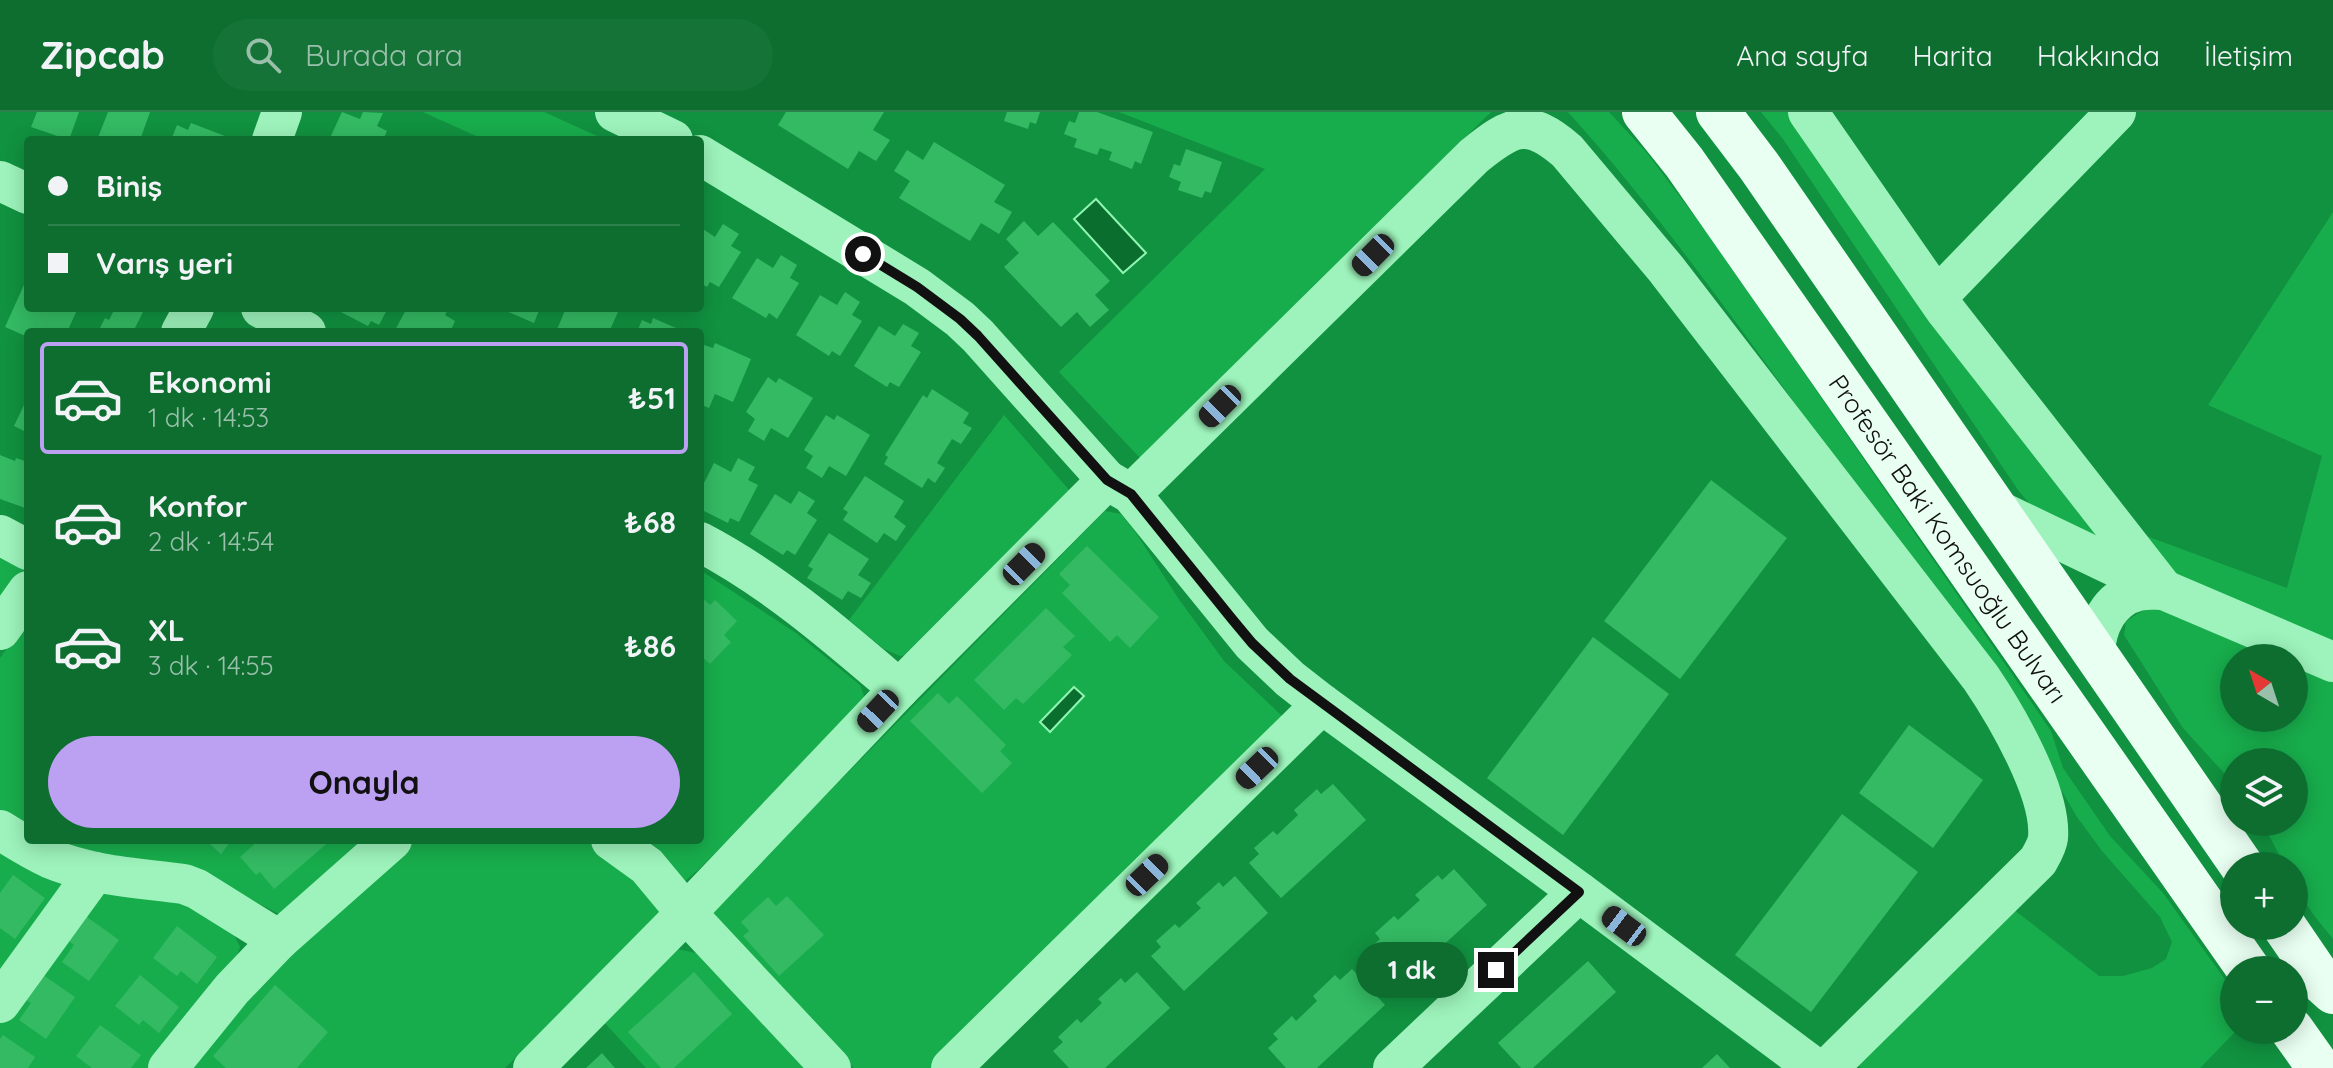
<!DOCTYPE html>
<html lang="tr">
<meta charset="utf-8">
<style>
body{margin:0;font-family:Quicksand,sans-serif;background:#167338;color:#f1f3f6;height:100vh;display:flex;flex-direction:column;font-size:30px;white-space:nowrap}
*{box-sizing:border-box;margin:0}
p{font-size:26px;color:#9ac0ab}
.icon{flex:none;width:44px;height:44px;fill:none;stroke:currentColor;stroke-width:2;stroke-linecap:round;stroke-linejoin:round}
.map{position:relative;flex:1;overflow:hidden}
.panel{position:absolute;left:24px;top:216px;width:680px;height:516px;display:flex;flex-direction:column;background:#0d6e30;border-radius:8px;box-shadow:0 4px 20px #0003}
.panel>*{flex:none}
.banner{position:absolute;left:24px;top:24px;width:680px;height:176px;border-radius:8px;box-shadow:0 4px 20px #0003;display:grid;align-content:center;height:176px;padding:0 24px;background:#0d6e30}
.needle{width:52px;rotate:321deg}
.fabs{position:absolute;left:2220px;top:532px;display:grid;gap:16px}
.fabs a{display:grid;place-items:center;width:88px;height:88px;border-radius:50%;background:#0d6e30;box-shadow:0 4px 20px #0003;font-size:40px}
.end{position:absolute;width:36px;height:36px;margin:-18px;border:10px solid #111;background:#fff;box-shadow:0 0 0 4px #fff}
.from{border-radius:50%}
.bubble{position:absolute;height:56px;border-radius:28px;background:#0d6e30;box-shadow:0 4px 20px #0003;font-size:26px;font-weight:800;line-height:56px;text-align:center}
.car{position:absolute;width:24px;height:48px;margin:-24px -12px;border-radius:10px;box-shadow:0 0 6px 2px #0007;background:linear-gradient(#222 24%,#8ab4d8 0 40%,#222 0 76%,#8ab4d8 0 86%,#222 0)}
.banner b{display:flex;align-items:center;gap:28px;height:76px;font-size:30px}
.banner b+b{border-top:2px solid #2d814c}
.banner i{width:20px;height:20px;background:#f1f3f6}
ul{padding:14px 0 0;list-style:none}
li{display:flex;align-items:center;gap:24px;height:112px;margin:0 16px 12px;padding:0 8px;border:4px solid transparent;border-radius:8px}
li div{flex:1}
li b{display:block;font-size:30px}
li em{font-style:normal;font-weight:800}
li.on{border-color:#bca0f2}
li>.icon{width:72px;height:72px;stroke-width:1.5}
.action{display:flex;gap:16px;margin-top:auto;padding:16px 24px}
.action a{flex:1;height:92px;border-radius:48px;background:#bca0f2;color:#111;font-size:32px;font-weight:800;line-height:92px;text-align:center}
header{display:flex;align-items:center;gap:48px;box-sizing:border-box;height:112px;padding:0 40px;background:#0d6e30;border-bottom:2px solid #2d814c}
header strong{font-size:38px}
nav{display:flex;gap:44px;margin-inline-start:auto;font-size:28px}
.search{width:560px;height:72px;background:#167338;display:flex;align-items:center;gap:20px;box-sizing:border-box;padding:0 28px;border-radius:44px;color:#9ac0ab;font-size:30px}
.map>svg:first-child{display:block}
.green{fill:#18ad4c}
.water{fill:#0a6e2f;stroke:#8ff6b1;stroke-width:2}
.building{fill:#34ba63}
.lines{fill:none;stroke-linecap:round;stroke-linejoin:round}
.minor{stroke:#9df3bb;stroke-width:40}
.major{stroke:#e9fff2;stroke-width:44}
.route{stroke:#111;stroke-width:10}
.labels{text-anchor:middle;stroke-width:7;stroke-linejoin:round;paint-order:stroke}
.street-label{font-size:26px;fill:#111;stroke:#119240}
</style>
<header>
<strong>Zipcab</strong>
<div class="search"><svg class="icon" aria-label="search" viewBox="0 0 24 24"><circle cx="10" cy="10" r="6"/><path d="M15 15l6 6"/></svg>Burada ara</div>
<nav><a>Ana sayfa</a><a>Harita</a><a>Hakkında</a><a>İletişim</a></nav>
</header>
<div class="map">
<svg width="2333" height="956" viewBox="0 0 2333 956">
<rect width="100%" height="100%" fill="#119240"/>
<!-- green -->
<g class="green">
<polygon points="423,0 544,0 606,28 485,28"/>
<polygon points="1119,0 1491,0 1140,346 1059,260 1265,57"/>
<path d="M 1568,0 L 1609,0 L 1647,41 L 1711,126 L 1992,533 L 2051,619 L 2063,656 L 2110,724 L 2163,781 L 2234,880 L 2234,918 L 2237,918 L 2200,956 L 1861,956 L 1858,953 L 2013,797 L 2099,864 L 2123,864 L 2152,856 L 2166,847 L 2172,830 L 2160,805 L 2102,739 L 2077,705 L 2056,669 C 1968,541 1881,413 1791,286 C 1720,188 1649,90 1568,0 Z"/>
<polygon points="1761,0 1797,0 2141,422 2287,476 2322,344 2208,293 2333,100 2333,535 2040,404 2018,378 1783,27"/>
<polygon points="1004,303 1070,379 915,542 900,544 884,537 849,508"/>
<polygon points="1105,399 1121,402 1136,421 1178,486 1224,549 1282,604 931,956 854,956 716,812 711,800"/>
<polygon points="0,440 27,455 0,492"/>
<polygon points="700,458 796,521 860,573 865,587 837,620 698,758 684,770 635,728 700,728"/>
<path d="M 2160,495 L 2287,546 L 2234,546 L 2234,606 L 2294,606 L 2294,549 L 2333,564 L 2333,827 C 2316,805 2294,783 2294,754 L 2285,754 L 2262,710 L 2294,710 L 2294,650 L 2234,650 L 2234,672 L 2183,616 L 2124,523 L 2126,510 C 2137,501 2146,496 2160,495 Z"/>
<polygon points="28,508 28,717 0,702 0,546"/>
<polygon points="49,728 377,728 281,803 212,767 123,752"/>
<polygon points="406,728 593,728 665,798 505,956 186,956 302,817"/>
<polygon points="0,729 41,750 67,777 0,873"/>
<polygon points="96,774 173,784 232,819 240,835 236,847 149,956 0,956 0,910"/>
<polygon points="677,837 696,841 804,956 646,956 604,910"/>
</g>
<!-- water -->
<g class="water">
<polygon points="1096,87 1146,141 1123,161 1074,107"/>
<polygon points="1074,575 1084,584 1050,620 1040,610"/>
</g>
<!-- building -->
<g class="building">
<polygon points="37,0 79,0 69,28 31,15"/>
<polygon points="108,0 150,0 140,28 97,28"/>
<polygon points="342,0 360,7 363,0 383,1 377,14 387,19 383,28 329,28"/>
<polygon points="786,0 884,0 873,18 890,28 876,49 859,39 848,57 778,13"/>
<polygon points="1007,0 1040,0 1036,12 1030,10 1028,17 1004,9"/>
<polygon points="1079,0 1097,0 1153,20 1141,52 1135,49 1132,57 1109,48 1112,40 1100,36 1097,43 1074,35 1077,27 1064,22 1069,9 1075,11"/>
<polygon points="191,11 225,24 224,28 171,28 177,13 188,18"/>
<polygon points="934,30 1005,73 994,90 1012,100 999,122 981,111 970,129 899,86 910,69 894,59 907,38 923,48"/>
<polygon points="1186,37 1222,50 1211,81 1205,79 1202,86 1178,78 1181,70 1169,65 1174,52 1180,54"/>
<polygon points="1024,109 1038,124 1053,110 1110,169 1095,183 1109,198 1090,215 1077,200 1061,215 1004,155 1019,141 1006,127"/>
<polygon points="723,112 739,122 731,134 741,140 719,175 710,170 707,175 700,171 700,115 715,125"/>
<polygon points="781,143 797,153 790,166 799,171 777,207 769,201 766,206 732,186 757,146 773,156"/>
<polygon points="28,164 28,196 78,196 67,220 28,220 28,225 5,215"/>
<polygon points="845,180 860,190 852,203 862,209 840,244 832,239 829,244 796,223 820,183 837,193"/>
<polygon points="115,196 134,196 143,200 133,220 98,220 105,206 109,208"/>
<polygon points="333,196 388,196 379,213 371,209 368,214"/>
<polygon points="407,196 449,196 445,203 455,209 450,220 394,220"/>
<polygon points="499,196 540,196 534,211"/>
<polygon points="566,196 609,196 618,200 609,220 556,220"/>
<polygon points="653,206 685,220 637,220 642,208 651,212"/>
<polygon points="903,212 919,221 911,234 921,240 899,275 890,270 887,275 854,254 879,214 895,224"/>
<polygon points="715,231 751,247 733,290 715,282 709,296 700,292 700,241 704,233 713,236"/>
<polygon points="768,265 776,271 779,266 813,286 788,326 771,316 764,329 748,319 755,307 746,300"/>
<polygon points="932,277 969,301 963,311 972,316 961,332 952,327 937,351 945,356 935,371 928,366 922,376 884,352 888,345 885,343 923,283 927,286"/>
<polygon points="25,291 28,292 28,321 14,314"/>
<polygon points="826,303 834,308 837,303 870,323 846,364 829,354 822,366 806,356 813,344 804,338"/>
<polygon points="0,343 15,349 16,346 28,350 28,397 0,387"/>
<polygon points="738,346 755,355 748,368 758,373 739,410 730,406 728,411 700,397 700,379 714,351 731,360"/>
<polygon points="865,364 904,389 894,405 906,414 896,429 884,421 877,431 843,408 848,400 843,397"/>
<polygon points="1711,368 1787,426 1680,567 1604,509"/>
<polygon points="799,379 815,389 807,401 817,408 795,443 787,438 783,443 750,422 775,382 791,392"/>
<polygon points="829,421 869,447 858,463 871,471 861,486 848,479 842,488 807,466 813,457 808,454"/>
<polygon points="1087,434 1159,505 1130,536 1117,523 1110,530 1062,481 1070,473 1059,462"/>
<polygon points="700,484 710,493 715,488 737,509 724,523 731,530 710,552 700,543"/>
<polygon points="1046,496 1075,524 1063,535 1072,543 1023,592 1016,586 1004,598 974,568"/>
<polygon points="1593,525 1669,582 1563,723 1487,666"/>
<polygon points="938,581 949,592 957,584 1006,633 1000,639 1012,651 982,681 910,609"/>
<polygon points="1909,613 1983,668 1933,736 1859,681"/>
<polygon points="1333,672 1366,708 1281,786 1249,751 1259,742 1254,736 1273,719 1277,723 1298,703 1294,698 1317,677 1321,682"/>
<polygon points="1842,702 1918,760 1811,900 1735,843"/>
<polygon points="205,728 232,728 221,742"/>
<polygon points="259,728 331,728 274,777 260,760 256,763 240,745"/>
<polygon points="1454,757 1487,793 1402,871 1370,836 1380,827 1375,821 1394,804 1398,808 1420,788 1415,783 1438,763 1442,768"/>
<polygon points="13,763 45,786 15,827 0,816 0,781"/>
<polygon points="1235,764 1268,801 1184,879 1151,844 1161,835 1156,829 1175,812 1179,816 1201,796 1196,791 1219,770 1223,775"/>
<polygon points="787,784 824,823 779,864 743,824 749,819 741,810 768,785 776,794"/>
<polygon points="87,805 119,828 89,869 62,850 74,833 69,829"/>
<polygon points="177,814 217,845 197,872 181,859 177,864 153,846"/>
<polygon points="1588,849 1616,880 1533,956 1521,956 1498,931"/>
<polygon points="1352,857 1385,893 1317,956 1286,956 1268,936 1278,927 1273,922 1292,904 1296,909 1317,889 1313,884 1335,863 1340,868"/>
<polygon points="694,860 732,902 674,956 661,956 628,920"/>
<polygon points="1137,860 1170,896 1105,956 1069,956 1053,939 1063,930 1058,925 1077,907 1081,911 1102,891 1098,887 1121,866 1125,871"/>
<polygon points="43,863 75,885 46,927 19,908 31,891 26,888"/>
<polygon points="140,863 179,895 159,921 143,908 139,913 115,894"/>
<polygon points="275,873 328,920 297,956 226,956 213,944"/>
<polygon points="100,913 141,943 131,956 92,956 76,944"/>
<polygon points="3,923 35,945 28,956 0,956 0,927"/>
<polygon points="602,941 615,956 586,956"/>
<polygon points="1717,942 1730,956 1702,956"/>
</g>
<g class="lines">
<!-- minor -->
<g class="minor">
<polyline points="615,0 673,28"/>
<polyline points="1808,0 1946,199 2164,478"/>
<polyline points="272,28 282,0"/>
<polyline points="700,43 917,175 960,207 978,224 1107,368 1131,382 1252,531 1290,567 1322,592"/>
<polyline points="0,69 28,82"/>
<polyline points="1937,185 2116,0"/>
<polyline points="261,196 306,220"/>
<polyline points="181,220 194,196"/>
<path d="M 1131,382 L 1474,44 C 1512,13 1528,5 1567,39 L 1666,157 L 1981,566 C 2006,603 2052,681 2048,726 C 2047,734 2042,742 2038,749 L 1828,956"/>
<polyline points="1995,397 2164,478 2333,550"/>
<polyline points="0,423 28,438"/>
<path d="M 700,430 C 773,468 837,524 899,577"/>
<polyline points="0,518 28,479"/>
<path d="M 2095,541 C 2096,515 2109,486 2138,479 C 2146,477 2156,478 2164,478"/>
<path d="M 0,718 C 16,728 32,738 49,746 C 91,764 139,766 184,772 L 197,777 L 279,828"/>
<polyline points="611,728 647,754 686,801 831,956"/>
<polyline points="0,891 95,760"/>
<polyline points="168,956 232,877 279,828 392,728"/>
<polyline points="533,956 686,801 899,577 1107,368"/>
<polyline points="951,956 1322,592 1579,780 1815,956"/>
<polyline points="1393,956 1579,780"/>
</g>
<!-- major -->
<g class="major">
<path id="s1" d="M 1644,0 L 1684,50 L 2249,858"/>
<polyline points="1718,0 1759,54 2242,754"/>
<polyline points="2284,814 2323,871 2333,880"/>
<polyline points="2292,918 2319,956"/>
</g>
</g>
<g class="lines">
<!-- route -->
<polyline class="route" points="863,142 917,175 960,207 978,224 1107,368 1131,382 1232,507 1252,531 1290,567 1579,780 1496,858"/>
</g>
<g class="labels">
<!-- street labels -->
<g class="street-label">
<text dy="9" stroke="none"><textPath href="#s1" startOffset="524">Profesör Baki Komsuoğlu Bulvarı</textPath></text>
</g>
</g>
</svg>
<div class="fabs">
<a><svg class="needle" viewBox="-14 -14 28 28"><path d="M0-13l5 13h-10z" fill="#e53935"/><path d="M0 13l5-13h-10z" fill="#9ac0ab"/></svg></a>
<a><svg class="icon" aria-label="layers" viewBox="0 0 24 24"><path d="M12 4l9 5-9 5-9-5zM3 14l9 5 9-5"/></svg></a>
<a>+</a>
<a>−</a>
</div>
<i class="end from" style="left:863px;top:142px"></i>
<i class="end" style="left:1496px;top:858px"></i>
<div class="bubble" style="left:1356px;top:830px;width:112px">1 dk</div>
<i class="car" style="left:1373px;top:143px;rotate:225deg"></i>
<i class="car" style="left:1220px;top:294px;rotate:225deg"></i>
<i class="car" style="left:1024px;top:452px;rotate:45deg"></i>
<i class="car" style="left:878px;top:599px;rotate:223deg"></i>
<i class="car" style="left:1257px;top:656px;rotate:226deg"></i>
<i class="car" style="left:1147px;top:763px;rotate:46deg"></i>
<i class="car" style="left:1624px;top:814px;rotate:307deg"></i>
<div class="banner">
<b><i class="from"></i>Biniş</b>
<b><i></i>Varış yeri</b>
</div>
<section class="panel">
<ul>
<li class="on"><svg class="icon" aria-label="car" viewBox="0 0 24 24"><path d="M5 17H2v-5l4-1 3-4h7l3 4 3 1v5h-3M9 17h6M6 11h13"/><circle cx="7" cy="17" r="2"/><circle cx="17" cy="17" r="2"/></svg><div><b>Ekonomi</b><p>1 dk · 14:53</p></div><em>₺51</em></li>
<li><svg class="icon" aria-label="car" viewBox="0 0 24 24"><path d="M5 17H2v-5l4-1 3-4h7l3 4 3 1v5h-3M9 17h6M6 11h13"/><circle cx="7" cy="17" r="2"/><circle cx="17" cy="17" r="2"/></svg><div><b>Konfor</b><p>2 dk · 14:54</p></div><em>₺68</em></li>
<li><svg class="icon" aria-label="car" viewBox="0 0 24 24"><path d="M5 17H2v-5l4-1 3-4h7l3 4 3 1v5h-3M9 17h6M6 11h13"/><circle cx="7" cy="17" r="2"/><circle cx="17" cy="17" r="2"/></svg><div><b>XL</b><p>3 dk · 14:55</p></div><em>₺86</em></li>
</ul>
<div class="action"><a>Onayla</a></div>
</section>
</div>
